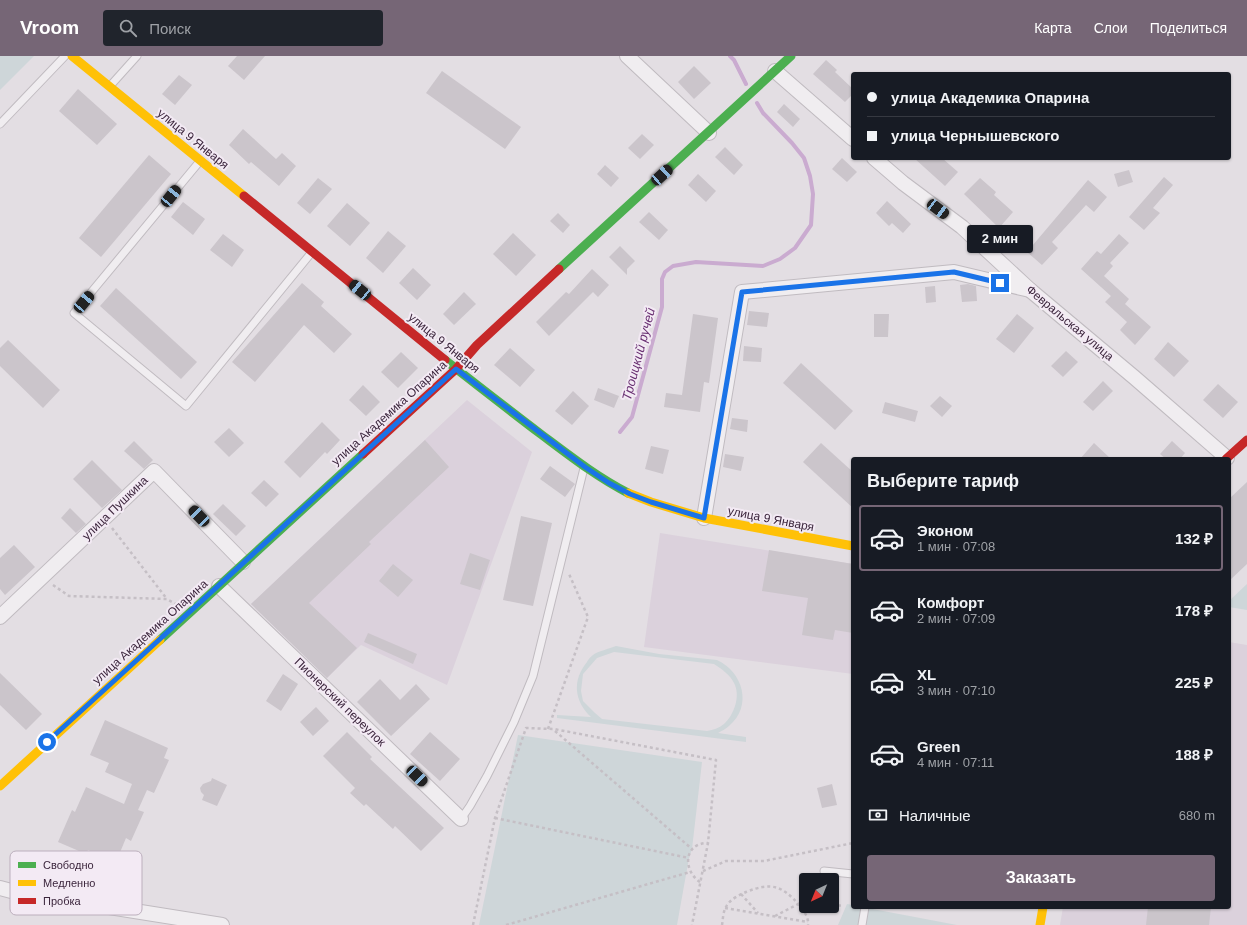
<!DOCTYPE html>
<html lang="ru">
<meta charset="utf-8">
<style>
body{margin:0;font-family:Arial,sans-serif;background:#20242c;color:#f1f3f6;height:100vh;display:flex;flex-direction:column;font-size:15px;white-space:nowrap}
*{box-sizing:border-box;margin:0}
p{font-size:13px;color:#9ea1a6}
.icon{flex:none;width:22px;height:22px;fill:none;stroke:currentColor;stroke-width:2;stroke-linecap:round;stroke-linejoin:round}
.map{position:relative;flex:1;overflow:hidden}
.panel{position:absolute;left:851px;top:401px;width:380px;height:452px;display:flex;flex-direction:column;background:#171b24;border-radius:4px;box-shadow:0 1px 3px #0004}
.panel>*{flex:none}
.guide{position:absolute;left:851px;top:16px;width:380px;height:88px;border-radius:4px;box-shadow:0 1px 3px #0004;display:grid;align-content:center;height:88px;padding:0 16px;background:#171b24}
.needle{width:26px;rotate:223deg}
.controls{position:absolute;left:799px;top:817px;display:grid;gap:8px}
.controls a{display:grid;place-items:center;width:40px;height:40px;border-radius:4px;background:#171b24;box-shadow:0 1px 3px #0004;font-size:20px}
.end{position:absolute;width:18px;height:18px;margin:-9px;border:5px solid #1a73e8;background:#fff;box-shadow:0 0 0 2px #fff}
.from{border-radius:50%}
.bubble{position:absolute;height:28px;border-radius:4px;background:#171b24;box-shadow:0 1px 3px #0004;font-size:13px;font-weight:600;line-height:28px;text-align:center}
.car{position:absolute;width:12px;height:24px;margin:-12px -6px;border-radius:5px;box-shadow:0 0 3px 1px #0007;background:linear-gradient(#222 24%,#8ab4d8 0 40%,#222 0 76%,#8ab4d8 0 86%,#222 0)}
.guide b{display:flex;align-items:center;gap:14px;height:38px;font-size:15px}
.guide b+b{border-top:1px solid #363941}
.guide i{width:10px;height:10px;background:#f1f3f6}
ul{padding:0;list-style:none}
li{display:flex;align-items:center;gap:12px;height:66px;margin:0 8px 6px;padding:0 8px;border:2px solid transparent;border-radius:4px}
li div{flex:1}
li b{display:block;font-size:15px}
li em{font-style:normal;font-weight:600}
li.on{border-color:#766676}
li>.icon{width:36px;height:36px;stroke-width:1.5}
h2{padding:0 16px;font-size:18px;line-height:48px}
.pay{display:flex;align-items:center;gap:10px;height:44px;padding:0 16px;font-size:15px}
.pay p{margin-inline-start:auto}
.cta{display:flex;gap:8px;margin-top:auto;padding:8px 16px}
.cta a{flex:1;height:46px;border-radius:4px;background:#766676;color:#fff;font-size:16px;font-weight:600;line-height:46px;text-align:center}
header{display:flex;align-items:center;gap:24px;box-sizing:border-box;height:56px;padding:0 20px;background:#766676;color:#fff}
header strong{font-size:19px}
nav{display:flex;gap:22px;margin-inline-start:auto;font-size:14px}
.search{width:280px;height:36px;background:#20242c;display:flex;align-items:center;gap:10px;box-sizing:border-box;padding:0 14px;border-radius:4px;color:#9ea1a6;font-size:15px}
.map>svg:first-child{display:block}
.built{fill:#dbd1dc}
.green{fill:#ced6d9;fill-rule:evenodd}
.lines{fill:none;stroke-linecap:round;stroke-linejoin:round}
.stream{stroke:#caabd0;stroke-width:4}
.building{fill:#cbc5cb}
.lane-casing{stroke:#c0bbc0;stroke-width:9}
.street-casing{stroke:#c0bbc0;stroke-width:16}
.path{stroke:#c5bfc5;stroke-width:2.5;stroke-dasharray:3 3;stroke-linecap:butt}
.lane{stroke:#f0edf0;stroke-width:7}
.street{stroke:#f0edf0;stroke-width:14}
.fast{stroke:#4caf50;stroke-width:9}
.slow{stroke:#ffc107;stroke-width:9}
.jam{stroke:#c62828;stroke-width:9}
.route{stroke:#1a73e8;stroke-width:5}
.labels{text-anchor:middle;stroke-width:4;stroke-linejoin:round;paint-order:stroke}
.street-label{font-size:12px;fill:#3b253c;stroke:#f3eaf4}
.water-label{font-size:13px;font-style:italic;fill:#682f71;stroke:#f3eaf4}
.key{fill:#f3eaf4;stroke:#bcafbd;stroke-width:1}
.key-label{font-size:11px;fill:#3b253c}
</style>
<header>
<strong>Vroom</strong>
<div class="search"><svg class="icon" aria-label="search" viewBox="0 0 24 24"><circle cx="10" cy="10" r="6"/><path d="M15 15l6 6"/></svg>Поиск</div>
<nav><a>Карта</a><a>Слои</a><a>Поделиться</a></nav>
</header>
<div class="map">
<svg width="1247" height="869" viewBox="0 0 1247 869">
<rect width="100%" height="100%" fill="#e3dee3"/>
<!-- built -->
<g class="built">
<polygon points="467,344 532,396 447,629 361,589 327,622 251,548"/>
<polygon points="660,477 853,508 853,618 644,591"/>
<polygon points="1229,586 1247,589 1247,869 1060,869 1063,851 1229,851"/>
</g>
<!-- green -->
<g class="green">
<polygon points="0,0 34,0 0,34"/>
<polygon points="1247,528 1247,554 1229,551 1229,545"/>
<path d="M 616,590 L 659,598 L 717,604 C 743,616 753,650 729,670 C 726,673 721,675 718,677 L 746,681 L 746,686 L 557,662 L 557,659 L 591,661 C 574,645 572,624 587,606 C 588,604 590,601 593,599 C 598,595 609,593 616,590 ZM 614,596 L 714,608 C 722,613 730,619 734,627 C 741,640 734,659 724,668 C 719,672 713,674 707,675 L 602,663 L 595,657 L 583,645 L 581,635 L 583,618 L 597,602 Z"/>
<polygon points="518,679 702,706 692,793 689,802 677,869 479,869"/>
<polygon points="847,848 853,849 853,851 862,851 957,869 838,869"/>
</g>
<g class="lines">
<!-- stream -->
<g class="stream">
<polyline points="730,0 734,4 746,28"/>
<polyline points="620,376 632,361 662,251 662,223 665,216 673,210 696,206 763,210 780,203 795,192 811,169 813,138 810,120 804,102 792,87 763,57 757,47"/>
</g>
</g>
<!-- building -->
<g class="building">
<polygon points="237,0 265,0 244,24 228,10"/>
<polygon points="826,4 837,14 835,16 853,33 853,38 845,46 813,18"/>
<polygon points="694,10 711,27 694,43 678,26"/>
<polygon points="442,15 521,71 505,93 426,37"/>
<polygon points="179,19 192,29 175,49 162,38"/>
<polygon points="78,33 117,68 97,89 59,55"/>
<polygon points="784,48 800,63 793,71 777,56"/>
<polygon points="243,73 276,103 282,97 296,110 279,130 251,106 249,108 229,89"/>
<polygon points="642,78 654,89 640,103 628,92"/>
<polygon points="725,91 743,109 734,119 715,101"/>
<polygon points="149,99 171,118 101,201 79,182"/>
<polygon points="842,102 857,116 847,126 832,113"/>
<polygon points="914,102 942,102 958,116 945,130"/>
<polygon points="605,109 619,122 611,131 597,118"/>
<polygon points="1129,114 1133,126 1118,131 1114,118"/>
<polygon points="698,118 716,135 706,146 688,129"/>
<polygon points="1164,121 1173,129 1153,152 1160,157 1144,174 1129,161"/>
<polygon points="318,122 332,133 310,158 297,147"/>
<polygon points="980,122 996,136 994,139 1013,156 999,172 964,138"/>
<polygon points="1088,124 1107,141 1094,156 1086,149 1052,186 1058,192 1042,209 1027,196"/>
<polygon points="887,145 911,168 903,177 892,167 889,170 876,157"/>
<polygon points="183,146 205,163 193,179 171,161"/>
<polygon points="347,147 370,167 350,190 327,170"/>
<polygon points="649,156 668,174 659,184 639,166"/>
<polygon points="558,157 570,169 563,177 550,165"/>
<polygon points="388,175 406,190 383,217 366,202"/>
<polygon points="513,177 536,199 516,220 493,198"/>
<polygon points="223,178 244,194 232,211 210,194"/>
<polygon points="1119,178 1129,187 1110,207 1113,210 1104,220 1129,243 1125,248 1151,271 1135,289 1120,274 1127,266 1105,246 1111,240 1081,213 1097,195 1101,198"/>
<polygon points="620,190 635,205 627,213 627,219 609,201"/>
<polygon points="413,212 431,229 417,244 399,227"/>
<polygon points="592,213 609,229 598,241 593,236 549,280 536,266 566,236 569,238"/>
<polygon points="302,227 324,246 321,250 352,278 334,297 304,269 255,326 232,306"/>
<polygon points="968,228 976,230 977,245 962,246 960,229"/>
<polygon points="935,230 936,246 926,247 925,231"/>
<polygon points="116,232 197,306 181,323 100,250"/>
<polygon points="464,236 476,248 454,269 443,258"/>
<polygon points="749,255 769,257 767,271 747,269"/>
<polygon points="693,258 718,262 709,327 704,326 700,356 664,351 666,337 682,339"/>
<polygon points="874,258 889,258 888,281 874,281"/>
<polygon points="1017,258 1034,272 1014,297 996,283"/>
<polygon points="8,284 60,334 43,352 0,310 0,292"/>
<polygon points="1168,286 1189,305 1174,321 1154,303"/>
<polygon points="744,290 762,292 761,306 743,305"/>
<polygon points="510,292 535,314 520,331 494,309"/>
<polygon points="1066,295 1078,306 1063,321 1051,310"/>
<polygon points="401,296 418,312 398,332 381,316"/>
<polygon points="801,307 853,355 835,374 783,327"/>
<polygon points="1103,325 1113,335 1093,355 1083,346"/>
<polygon points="1218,328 1238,346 1223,362 1203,344"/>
<polygon points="363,329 380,346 366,360 349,344"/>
<polygon points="598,332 619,340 614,352 594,344"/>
<polygon points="573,335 589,350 572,369 555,355"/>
<polygon points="940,340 952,350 942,361 930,350"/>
<polygon points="885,346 918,355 915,366 882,357"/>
<polygon points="732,362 748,364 747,376 730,373"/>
<polygon points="322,366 340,384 327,398 325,396 300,422 284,406"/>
<polygon points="229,372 244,387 229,401 214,386"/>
<polygon points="425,384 449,411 369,486 371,488 309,547 357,592 327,622 251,548"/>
<polygon points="134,385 153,404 144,413 124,395"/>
<polygon points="1172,385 1185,397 1180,403 1166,403 1160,398"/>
<polygon points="821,387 853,416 853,452 803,406"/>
<polygon points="1094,387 1111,403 1080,403"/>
<polygon points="651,390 669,394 663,418 645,413"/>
<polygon points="725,398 744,401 741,415 723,411"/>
<polygon points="92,404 122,434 102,452 73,423"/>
<polygon points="550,410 575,428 565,441 540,423"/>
<polygon points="264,424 279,438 266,451 251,437"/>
<polygon points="1247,426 1247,508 1229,525 1229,443"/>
<polygon points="223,448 246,470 236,480 213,458"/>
<polygon points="70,452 86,468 76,477 61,462"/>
<polygon points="521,460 552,467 533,550 503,544"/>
<polygon points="14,489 35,511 5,539 0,533 0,502"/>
<polygon points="769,494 853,508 853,577 835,574 833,584 802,579 808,542 762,535"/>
<polygon points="470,497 490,504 480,534 460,528"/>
<polygon points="393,508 413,524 398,541 379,525"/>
<polygon points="368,577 417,598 413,608 364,586"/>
<polygon points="0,617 42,658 26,674 0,649"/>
<polygon points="283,618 298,628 281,655 266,645"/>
<polygon points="380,623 400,644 416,628 430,643 391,680 357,646"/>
<polygon points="316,651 329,665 313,680 300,666"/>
<polygon points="105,664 168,692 164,702 169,704 154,737 147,734 138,754 144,756 131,785 126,782 116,806 88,794 86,798 58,786 72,754 75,756 86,731 124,748 132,728 105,716 109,707 90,699"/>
<polygon points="347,676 372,701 370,703 444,772 421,795 395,770 393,773 366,748 364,750 350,737 355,732 323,700"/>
<polygon points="430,676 460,703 440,725 410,698"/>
<polygon points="212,722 227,729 217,750 202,744 204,739 201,736 200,732 203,728 211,725"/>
<polygon points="832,728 837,749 822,752 817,732"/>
<polygon points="1148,851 1211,851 1209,869 1146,869"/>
</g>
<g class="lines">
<!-- lane casing -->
<g class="lane-casing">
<g id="lane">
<polyline points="110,30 137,0"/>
<polyline points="0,68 65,0"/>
<polyline points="200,105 74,257 186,350 312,196"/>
<polyline points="461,763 470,750 487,720 514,666 533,620 584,412"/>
<polyline points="824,815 853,818"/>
<polyline points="862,869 865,851"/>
</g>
</g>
<!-- street casing -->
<g class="street-casing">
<g id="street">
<polyline points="627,0 709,77"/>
<polyline points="775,15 853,83"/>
<polyline points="874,102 903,127 962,171 1030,234 1135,322 1227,402"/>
<polyline points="704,462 742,236 954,216 1030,234"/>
<polyline points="219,530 461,763"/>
<polyline points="0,561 154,415 243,506"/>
<polyline points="0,832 15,836 222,869"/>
</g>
</g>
<!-- path -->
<g class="path">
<polyline points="112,472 167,543"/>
<polyline points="53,529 69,540 167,543 177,549"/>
<polyline points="548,673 588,561 569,518"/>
<polyline points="555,675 692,793"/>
<polyline points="495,762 689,802"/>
<polyline points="703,815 726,805 764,805 853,787"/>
<path d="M 700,826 C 683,815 683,787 708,787"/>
<polyline points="741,838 758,857"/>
<polyline points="832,848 842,850"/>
<polyline points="725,852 808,866"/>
<polyline points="775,860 806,844"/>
<polyline points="473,869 495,762 526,672 554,673 716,704 708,787 692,869"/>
<polyline points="506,869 690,816"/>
<path d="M 722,869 C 723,863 723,856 726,851 C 729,844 739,839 746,836 C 771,826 782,829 800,850 C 804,855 809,862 808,869"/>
</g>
<!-- lane -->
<use href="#lane" class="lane"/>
<!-- street -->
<use href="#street" class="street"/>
<!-- fast -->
<g class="fast">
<polyline points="559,213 791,0"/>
<path d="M 445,304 C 477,329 509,354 542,379 C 570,400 597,421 628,437"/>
<polyline points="160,584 363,398"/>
</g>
<!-- slow -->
<g class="slow">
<polyline points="72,0 244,140"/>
<polyline points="628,437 651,446 704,462 853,490"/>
<polyline points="0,730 160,584"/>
<polyline points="1040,869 1043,851"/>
</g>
<!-- jam -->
<g class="jam">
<polyline points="244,140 445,304"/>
<polyline points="363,398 456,313 477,289 559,213"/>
<polyline points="1226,403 1247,384"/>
</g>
</g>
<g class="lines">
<!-- route -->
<polyline class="route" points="47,686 456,313 585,411 609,427 630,438 651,446 704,462 742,236 954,216 1000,227"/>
</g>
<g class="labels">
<!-- street labels -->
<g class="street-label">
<text transform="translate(193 83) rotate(39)" y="4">улица 9 Января</text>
<text transform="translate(1070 267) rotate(40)" y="4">Февральская улица</text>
<text transform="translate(444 287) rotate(39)" y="4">улица 9 Января</text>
<text transform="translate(389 357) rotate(-42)" y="4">улица Академика Опарина</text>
<text transform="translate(115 452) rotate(-44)" y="4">улица Пушкина</text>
<text transform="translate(771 463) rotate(11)" y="4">улица 9 Января</text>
<text transform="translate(150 576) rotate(-42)" y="4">улица Академика Опарина</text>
<text transform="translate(340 646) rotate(44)" y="4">Пионерский переулок</text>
</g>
<!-- water labels -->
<g class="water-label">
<text transform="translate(638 298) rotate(-75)" y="5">Троицкий ручей</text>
</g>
</g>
<!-- legend -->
<rect x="10" y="795" width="132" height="64" rx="6" class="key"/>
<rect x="18" y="806" width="18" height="6" fill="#4caf50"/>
<rect x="18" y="824" width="18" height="6" fill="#ffc107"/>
<rect x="18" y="842" width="18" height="6" fill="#c62828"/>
<g class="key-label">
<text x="43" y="813">Свободно</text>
<text x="43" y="831">Медленно</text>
<text x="43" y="849">Пробка</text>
</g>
</svg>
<div class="controls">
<a><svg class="needle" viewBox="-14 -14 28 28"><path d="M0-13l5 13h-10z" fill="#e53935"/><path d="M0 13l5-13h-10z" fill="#9ea1a6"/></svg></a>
</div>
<i class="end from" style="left:47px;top:686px"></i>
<i class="end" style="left:1000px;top:227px"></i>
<div class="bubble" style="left:967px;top:169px;width:66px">2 мин</div>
<i class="car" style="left:662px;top:119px;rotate:48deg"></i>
<i class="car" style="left:171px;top:140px;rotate:39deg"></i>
<i class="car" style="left:938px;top:153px;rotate:127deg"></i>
<i class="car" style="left:360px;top:234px;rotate:309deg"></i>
<i class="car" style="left:84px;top:246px;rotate:40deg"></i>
<i class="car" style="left:199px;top:460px;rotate:316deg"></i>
<i class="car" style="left:417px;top:720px;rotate:134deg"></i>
<div class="guide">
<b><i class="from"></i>улица Академика Опарина</b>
<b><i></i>улица Чернышевского</b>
</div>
<section class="panel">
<h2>Выберите тариф</h2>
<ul>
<li class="on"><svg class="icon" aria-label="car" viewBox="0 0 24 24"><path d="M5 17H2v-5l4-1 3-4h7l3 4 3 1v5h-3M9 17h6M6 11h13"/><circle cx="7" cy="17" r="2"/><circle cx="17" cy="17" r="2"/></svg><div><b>Эконом</b><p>1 мин · 07:08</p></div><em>132 ₽</em></li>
<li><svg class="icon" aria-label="car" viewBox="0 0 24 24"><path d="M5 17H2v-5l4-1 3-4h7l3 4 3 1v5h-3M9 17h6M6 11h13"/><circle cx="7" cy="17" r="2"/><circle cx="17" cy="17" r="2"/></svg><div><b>Комфорт</b><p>2 мин · 07:09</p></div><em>178 ₽</em></li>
<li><svg class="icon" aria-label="car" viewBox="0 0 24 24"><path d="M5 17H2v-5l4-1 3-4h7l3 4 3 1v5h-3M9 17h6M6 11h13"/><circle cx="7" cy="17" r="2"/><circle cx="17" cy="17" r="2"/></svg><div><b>XL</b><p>3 мин · 07:10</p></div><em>225 ₽</em></li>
<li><svg class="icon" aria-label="car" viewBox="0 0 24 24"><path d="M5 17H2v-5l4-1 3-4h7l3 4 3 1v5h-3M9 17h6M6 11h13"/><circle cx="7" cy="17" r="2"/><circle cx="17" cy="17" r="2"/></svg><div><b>Green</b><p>4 мин · 07:11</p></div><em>188 ₽</em></li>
</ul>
<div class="pay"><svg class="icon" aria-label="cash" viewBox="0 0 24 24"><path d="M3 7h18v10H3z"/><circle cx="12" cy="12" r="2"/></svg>Наличные<p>680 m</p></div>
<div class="cta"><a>Заказать</a></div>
</section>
</div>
